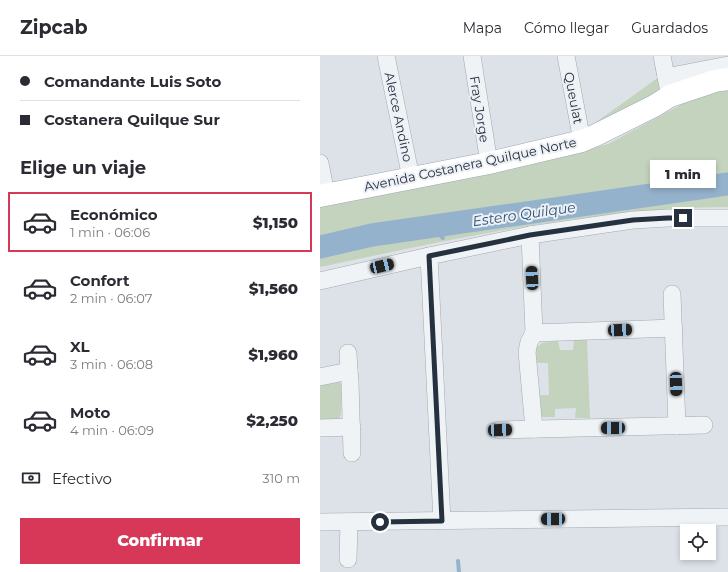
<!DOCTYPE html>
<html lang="es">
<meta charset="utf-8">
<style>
body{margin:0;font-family:Montserrat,sans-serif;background:#f2f2f3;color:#2b2b33;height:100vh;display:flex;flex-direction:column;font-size:15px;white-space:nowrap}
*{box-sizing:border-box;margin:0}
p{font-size:13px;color:#7c7c81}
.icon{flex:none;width:22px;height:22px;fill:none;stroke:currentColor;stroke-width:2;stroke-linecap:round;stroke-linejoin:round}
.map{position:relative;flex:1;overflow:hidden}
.details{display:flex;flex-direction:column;background:#fff;width:320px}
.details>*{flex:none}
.guide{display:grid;align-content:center;height:88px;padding:0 20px;background:#fff}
.fabs{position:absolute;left:360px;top:468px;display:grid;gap:8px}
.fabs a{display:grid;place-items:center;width:36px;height:36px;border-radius:0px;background:#fff;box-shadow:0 2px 6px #0003;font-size:20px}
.end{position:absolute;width:18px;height:18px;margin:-9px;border:5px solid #263140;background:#fff;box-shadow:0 0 0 2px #fff}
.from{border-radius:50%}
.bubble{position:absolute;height:28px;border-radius:0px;background:#fff;box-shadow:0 2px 6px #0003;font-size:13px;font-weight:800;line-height:28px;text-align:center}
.car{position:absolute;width:12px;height:24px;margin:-12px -6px;border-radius:5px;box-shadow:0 0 3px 1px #0007;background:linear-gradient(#222 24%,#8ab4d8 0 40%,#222 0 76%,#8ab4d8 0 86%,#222 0)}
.guide b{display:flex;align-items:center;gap:14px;height:38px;font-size:15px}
.guide b+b{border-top:1px solid #e1e1e2}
.guide i{width:10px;height:10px;background:#2b2b33}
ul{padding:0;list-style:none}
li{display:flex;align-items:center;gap:12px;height:60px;margin:0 8px 6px;padding:0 12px;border:2px solid transparent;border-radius:0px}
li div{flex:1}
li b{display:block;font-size:15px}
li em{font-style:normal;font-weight:800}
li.current{border-color:#d83858}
li>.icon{width:36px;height:36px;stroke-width:1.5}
h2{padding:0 20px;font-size:18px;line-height:48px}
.pay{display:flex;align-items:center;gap:10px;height:44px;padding:0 20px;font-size:15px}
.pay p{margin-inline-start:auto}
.action{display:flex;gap:8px;margin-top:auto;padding:8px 20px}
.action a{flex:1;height:46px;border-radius:0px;background:#d83858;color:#fff;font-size:16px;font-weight:800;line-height:46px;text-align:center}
header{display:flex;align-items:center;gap:24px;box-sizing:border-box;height:56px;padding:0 20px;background:#fff;border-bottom:1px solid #e1e1e2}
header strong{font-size:19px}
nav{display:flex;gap:22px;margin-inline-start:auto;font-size:14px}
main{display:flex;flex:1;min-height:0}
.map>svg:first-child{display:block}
.green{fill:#c4d3be}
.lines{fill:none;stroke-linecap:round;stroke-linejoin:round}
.stream{stroke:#95b2cc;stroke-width:4}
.river{stroke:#95b2cc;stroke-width:23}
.minor-casing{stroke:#a2a9b2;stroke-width:18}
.major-casing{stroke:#9ca7b5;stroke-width:23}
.minor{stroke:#f0f3f6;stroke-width:17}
.major{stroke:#fff;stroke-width:22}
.route{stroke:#263140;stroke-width:5}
.labels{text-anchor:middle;stroke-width:4;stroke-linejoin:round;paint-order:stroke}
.street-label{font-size:13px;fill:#263140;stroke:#edf1f6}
.water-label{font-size:14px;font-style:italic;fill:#2d5277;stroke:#edf1f6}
</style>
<header>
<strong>Zipcab</strong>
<nav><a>Mapa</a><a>Cómo llegar</a><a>Guardados</a></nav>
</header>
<main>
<section class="details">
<div class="guide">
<b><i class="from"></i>Comandante Luis Soto</b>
<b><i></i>Costanera Quilque Sur</b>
</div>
<h2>Elige un viaje</h2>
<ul>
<li class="current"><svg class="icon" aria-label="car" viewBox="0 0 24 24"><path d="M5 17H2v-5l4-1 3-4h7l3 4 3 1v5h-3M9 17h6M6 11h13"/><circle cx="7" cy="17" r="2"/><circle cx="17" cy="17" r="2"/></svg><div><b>Económico</b><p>1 min · 06:06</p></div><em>$1,150</em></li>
<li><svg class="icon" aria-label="car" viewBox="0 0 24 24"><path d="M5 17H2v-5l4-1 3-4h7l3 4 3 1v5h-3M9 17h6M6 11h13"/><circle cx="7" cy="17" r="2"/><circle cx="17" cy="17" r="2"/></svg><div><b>Confort</b><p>2 min · 06:07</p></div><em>$1,560</em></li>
<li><svg class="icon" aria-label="car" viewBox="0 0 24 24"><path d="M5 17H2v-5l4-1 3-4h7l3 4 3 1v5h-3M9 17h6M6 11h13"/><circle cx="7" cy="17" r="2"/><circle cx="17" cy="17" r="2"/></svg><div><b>XL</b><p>3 min · 06:08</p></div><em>$1,960</em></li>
<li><svg class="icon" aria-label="car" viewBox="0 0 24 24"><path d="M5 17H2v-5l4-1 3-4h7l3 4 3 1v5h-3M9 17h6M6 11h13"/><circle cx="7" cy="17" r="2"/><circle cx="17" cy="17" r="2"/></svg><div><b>Moto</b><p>4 min · 06:09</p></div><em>$2,250</em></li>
</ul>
<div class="pay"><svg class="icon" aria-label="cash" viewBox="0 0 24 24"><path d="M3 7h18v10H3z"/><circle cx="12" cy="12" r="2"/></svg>Efectivo<p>310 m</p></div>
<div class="action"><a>Confirmar</a></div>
</section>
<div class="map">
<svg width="408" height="516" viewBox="0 0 408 516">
<rect width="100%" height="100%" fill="#dde2e8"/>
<!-- green -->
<g class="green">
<polygon points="339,21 342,35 268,72"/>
<path d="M 408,34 L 408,151 C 270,152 135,183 0,211 L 0,151 L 223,105 L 288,88 L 377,40 Z"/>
<polygon points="254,283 267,283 270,362 255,362 256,352 235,353 235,361 221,361 220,339 229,339 228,307 217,307 216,292 222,287 238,285 240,294 253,294"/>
<polygon points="17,323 21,328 21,357 19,364 0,364 0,327"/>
</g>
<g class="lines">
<!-- stream -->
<g class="stream">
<polyline points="111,171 123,182"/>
<polyline points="138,505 139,516"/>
</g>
<!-- river -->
<polyline class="river" points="0,191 52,179 408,128"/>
<!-- minor casing -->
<g class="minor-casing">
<g id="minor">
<polyline points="66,0 91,122"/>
<polyline points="152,0 169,107"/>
<polyline points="246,0 262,85"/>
<polyline points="342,0 348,31"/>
<polyline points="346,21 408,9"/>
<polyline points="0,107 6,138"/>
<polyline points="210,179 214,277 354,272"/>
<polyline points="109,200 122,465"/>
<polyline points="0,225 109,200 143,193 210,179 313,164 348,162 408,162"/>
<polyline points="352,238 357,370"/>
<polyline points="28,297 29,315"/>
<polyline points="0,321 29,315 30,325 32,397"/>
<polyline points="0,372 32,371"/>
<polyline points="214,373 207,296 209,286 214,277"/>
<polyline points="180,374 384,369"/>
<polyline points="0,466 408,461"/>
<polyline points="28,503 29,466"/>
</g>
</g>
<!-- major casing -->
<g class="major-casing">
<polyline id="major" points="0,140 169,107 262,85 276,79 334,50 350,40 395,25 408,23"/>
</g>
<!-- minor -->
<use href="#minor" class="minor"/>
<!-- major -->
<use href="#major" class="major"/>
</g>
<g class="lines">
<!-- route -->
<polyline class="route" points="60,466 122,465 109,200 143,193 210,179 313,164 348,162 363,162"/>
</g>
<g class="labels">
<!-- street labels -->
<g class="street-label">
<text transform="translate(254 42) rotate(79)" y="5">Queulat</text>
<text transform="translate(160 53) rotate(81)" y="5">Fray Jorge</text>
<text transform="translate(79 61) rotate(78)" y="5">Alerce Andino</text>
<text transform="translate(150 108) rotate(-12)" y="5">Avenida Costanera Quilque Norte</text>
</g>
<!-- water labels -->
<g class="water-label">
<text transform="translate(204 158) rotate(-8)" y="5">Estero Quilque</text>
</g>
</g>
</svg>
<div class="fabs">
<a><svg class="icon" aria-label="locate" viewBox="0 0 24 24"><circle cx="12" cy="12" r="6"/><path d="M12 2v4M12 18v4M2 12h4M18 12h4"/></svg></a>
</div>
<i class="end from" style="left:60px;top:466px"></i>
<i class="end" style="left:363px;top:162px"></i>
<div class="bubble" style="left:330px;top:104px;width:66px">1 min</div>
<i class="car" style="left:62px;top:210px;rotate:77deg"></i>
<i class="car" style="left:212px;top:222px;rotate:357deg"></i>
<i class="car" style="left:300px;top:274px;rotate:87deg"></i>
<i class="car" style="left:356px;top:328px;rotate:178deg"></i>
<i class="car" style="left:293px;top:372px;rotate:269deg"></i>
<i class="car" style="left:180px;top:374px;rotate:88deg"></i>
<i class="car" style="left:233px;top:463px;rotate:269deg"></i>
</div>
</main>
